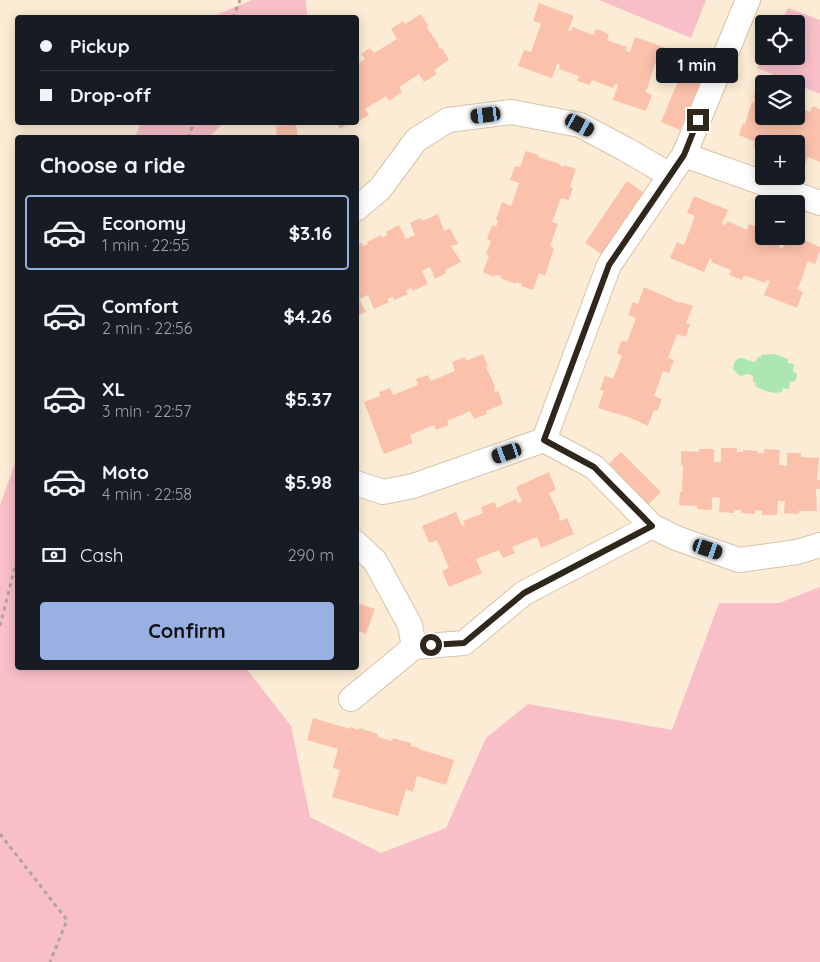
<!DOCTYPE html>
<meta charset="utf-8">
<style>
body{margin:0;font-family:Quicksand,sans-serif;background:#20242c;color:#f1f3f6;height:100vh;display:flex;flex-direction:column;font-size:19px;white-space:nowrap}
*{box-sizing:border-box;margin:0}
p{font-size:16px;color:#9ea1a6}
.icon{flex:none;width:28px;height:28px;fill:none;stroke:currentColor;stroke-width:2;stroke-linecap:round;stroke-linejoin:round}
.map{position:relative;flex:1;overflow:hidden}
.details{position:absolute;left:15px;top:135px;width:344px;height:535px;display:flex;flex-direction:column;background:#171b24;border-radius:5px;box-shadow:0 2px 12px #0003}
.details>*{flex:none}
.banner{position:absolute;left:15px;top:15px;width:344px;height:110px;border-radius:5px;box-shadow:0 2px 12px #0003;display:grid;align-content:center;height:110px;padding:0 25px;background:#171b24}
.fabs{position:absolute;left:755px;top:15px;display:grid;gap:10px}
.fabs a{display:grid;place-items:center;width:50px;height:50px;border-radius:5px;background:#171b24;box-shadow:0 2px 12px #0003;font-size:25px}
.end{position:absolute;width:22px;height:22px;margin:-11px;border:6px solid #2f271c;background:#fff;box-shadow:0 0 0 2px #fff}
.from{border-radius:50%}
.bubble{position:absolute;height:35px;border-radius:5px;background:#171b24;box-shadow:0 2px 12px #0003;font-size:16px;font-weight:700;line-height:35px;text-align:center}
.car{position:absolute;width:15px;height:30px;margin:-15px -8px;border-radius:6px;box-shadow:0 0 4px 1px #0007;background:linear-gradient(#222 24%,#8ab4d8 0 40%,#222 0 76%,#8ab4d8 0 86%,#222 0)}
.banner b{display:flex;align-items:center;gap:18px;height:48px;font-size:19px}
.banner b+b{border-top:1px solid #363941}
.banner i{width:12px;height:12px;background:#f1f3f6}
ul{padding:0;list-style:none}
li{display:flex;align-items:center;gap:15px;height:75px;margin:0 10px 8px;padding:0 15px;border:2px solid transparent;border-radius:5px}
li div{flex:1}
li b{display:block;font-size:19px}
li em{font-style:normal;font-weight:700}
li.current{border-color:#99b0e3}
li>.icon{width:45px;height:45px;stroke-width:1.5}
h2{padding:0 25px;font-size:22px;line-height:60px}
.pay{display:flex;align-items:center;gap:12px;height:55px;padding:0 25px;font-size:19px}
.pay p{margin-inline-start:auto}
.cta{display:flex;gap:10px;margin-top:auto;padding:10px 25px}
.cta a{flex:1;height:58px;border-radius:5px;background:#99b0e3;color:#111;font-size:20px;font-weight:700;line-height:58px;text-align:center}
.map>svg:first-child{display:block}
.green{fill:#f8bfc8}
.water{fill:#ace6b1}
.building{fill:#fbc1aa}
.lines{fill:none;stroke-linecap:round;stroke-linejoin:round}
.minor-casing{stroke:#d7c4a8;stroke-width:26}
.path{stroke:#b1a491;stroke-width:3;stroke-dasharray:4 4;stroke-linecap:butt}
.minor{stroke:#fff;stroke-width:24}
.route{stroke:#2f271c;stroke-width:6}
</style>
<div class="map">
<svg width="820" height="962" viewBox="0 0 820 962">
<rect width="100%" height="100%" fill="#fcecd5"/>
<!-- green -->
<g class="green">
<polygon points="252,0 306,0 307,17 211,17"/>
<polygon points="599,0 706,0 691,38"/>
<polygon points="788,8 820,20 820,94 757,68 764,55 764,56 796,56 796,24 780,24"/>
<polygon points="141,123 141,122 223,123 210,137 135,137"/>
<polygon points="17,458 18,668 246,668 291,726 310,817 381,853 446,828 486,738 528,704 672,730 719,603 779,603 820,587 820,962 0,962 0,505"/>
</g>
<!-- water -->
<path class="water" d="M 775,354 L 788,359 L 788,363 L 794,364 L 793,371 L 797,374 L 796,380 L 794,382 L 790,382 L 789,389 L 783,388 L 782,392 C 772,394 764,391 755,386 L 756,383 L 753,382 L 753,376 L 748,374 L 740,376 L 733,369 L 734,363 C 741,353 746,361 755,362 L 758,357 L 761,358 L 761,355 Z"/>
<!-- building -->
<g class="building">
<polygon points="539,3 574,16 568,30 571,31 573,27 593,35 596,29 609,34 607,40 627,47 626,51 630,52 635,37 669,49 663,66 655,64 654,67 647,89 645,92 652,95 646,111 613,100 618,85 615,84 613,88 592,80 590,85 577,81 579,76 559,69 560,65 557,64 552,78 518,66 524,50 531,52 541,24 533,21"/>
<polygon points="421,14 428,26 427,28 439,45 438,46 440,49 442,48 449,60 434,70 437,74 424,82 419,74 399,87 402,92 389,101 386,96 365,109 369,115 357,122 356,65 365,59 361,54 370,48 374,53 397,39 391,29 403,21 405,24"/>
<polygon points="690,53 709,62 680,130 661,122"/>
<polygon points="758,86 764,88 764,116 796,116 796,106 810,112 813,106 820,109 820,162 808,157 804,166 796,163 796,144 764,144 764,150 753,146 755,142 739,135 743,123 745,124 752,102 754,103 755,99 753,98"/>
<polygon points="336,122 350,122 340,129"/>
<polygon points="296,124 298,138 277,138 276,126"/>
<polygon points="526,151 539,155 538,157 560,164 559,165 563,167 564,165 576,169 570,187 573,188 569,200 561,198 552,222 558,224 550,246 554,248 545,276 539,273 533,290 521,286 522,284 516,282 516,284 500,278 501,276 495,275 495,277 483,272 489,256 486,254 491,241 487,239 492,225 496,227 498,220 496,219 502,202 511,206 519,183 510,180 515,166 520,167"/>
<polygon points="627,181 644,193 603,255 585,243"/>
<polygon points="694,196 728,210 722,224 725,225 727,221 747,230 749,224 763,229 760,235 780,243 779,247 783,248 788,236 795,236 820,247 820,251 815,264 808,261 799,286 796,289 803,292 797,308 764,295 770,281 766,280 765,283 744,275 742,280 729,275 731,270 711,262 712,259 710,258 704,272 670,258 677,242 684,245 695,216 687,213"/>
<polygon points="438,214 444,231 450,228 458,244 451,246 461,262 445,270 446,273 435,279 430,267 422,271 428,284 413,291 411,288 406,291 408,294 394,300 393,297 387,299 389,302 374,309 368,295 359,299 366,312 356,316 356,245 361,243 363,246 368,244 367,242 381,235 382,238 387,235 386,232 399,225 406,239 415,235 410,223 420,218 422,221"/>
<polygon points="644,287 680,303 681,302 693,306 686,323 690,324 686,337 677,334 668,358 674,360 669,373 663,371 654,396 662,399 657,411 654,410 648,426 631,418 598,408 604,391 600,390 605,376 613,379 622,356 617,353 622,340 627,342 636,318 628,315 633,302 638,304"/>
<polygon points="483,354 488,367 486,367 495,387 494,388 495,392 498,391 503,404 486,411 487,414 474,419 470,411 447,421 449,425 436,430 434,425 410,435 413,443 384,454 364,402 380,396 379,392 390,388 393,395 418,385 416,379 428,375 431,381 455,371 452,362 465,357 466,361"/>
<polygon points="721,448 737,448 737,452 743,452 743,450 758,451 758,453 764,453 764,449 780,450 779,465 787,466 787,453 801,453 801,457 819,458 817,480 820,480 820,489 816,489 817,511 799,511 799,514 784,513 785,501 778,501 777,515 762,515 762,511 755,510 755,514 741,513 741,510 734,510 734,513 719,512 720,498 712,497 712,510 697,509 697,506 679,505 680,492 682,492 683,466 681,465 681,451 699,452 699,449 714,449 714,462 721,462"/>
<polygon points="621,452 661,492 646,507 606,467"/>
<polygon points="549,472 556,490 549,493 560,517 559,518 560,521 567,518 574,534 541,548 537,537 512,547 515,553 503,558 499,550 476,559 482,573 449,587 442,571 449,568 437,540 429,543 422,526 456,512 462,526 465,525 463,521 483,513 481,507 494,502 497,508 516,499 518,503 522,502 516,487"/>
<polygon points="356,603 375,609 366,634 356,630"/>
<polygon points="313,718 350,729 350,727 359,730 359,728 378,734 377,737 392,741 393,738 411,743 411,746 419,748 419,749 454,760 446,785 417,776 413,792 406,789 398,816 332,797 340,770 333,768 338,749 307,740"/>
</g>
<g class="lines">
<!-- minor casing -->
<g class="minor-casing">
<g id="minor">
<polyline points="684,155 820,203"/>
<polyline points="356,209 380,189 416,140 448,120 511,112 580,125 625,149 670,175"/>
<polyline points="544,440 609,265 684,155 748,0"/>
<polyline points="356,483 383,492 413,486 544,440 594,467 652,526 676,538 739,560 797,552 820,545"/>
<polyline points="356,543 375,561 410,625 414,647"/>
<polyline points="351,699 414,647 464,643 524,593 652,526"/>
</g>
</g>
<!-- path -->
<g class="path">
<polyline points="233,18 240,0"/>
<polyline points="188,138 194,122"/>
<polyline points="0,626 18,555"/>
<polyline points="0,834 67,920 50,962"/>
</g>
<!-- minor -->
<use href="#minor" class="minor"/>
</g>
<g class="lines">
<!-- route -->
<polyline class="route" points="431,645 464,643 524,593 652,526 594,467 544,440 609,265 684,155 698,120"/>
</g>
</svg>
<div class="fabs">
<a><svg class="icon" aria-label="locate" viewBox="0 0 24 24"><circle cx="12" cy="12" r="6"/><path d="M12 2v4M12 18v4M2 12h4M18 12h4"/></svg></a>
<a><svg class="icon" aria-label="layers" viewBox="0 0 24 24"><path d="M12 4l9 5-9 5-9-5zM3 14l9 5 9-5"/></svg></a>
<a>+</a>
<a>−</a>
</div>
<i class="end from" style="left:431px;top:645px"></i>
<i class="end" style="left:698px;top:120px"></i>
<div class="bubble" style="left:656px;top:48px;width:82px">1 min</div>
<i class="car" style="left:486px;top:115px;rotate:263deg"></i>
<i class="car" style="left:580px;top:125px;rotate:118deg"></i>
<i class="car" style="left:507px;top:453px;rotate:251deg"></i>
<i class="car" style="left:708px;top:549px;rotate:109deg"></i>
<div class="banner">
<b><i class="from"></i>Pickup</b>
<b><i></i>Drop-off</b>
</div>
<section class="details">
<h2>Choose a ride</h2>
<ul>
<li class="current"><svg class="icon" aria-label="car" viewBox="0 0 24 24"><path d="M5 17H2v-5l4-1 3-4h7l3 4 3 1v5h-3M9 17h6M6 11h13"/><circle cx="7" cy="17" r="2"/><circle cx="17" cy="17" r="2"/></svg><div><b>Economy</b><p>1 min · 22:55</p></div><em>$3.16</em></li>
<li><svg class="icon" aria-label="car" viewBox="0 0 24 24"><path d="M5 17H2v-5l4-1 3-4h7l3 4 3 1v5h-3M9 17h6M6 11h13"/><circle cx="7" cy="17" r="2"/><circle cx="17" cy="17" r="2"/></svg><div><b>Comfort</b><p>2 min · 22:56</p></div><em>$4.26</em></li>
<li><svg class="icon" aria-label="car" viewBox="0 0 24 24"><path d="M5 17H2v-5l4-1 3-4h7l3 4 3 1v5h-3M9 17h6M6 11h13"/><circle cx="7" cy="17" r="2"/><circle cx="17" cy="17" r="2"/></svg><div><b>XL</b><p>3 min · 22:57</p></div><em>$5.37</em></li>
<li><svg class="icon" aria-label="car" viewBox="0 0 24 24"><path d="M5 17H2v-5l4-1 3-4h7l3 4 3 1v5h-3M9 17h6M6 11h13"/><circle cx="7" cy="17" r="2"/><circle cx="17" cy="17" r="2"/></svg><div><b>Moto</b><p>4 min · 22:58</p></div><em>$5.98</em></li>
</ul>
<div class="pay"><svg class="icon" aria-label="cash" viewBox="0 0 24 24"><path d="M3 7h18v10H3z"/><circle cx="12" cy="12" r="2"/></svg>Cash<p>290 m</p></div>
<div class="cta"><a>Confirm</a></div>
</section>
</div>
